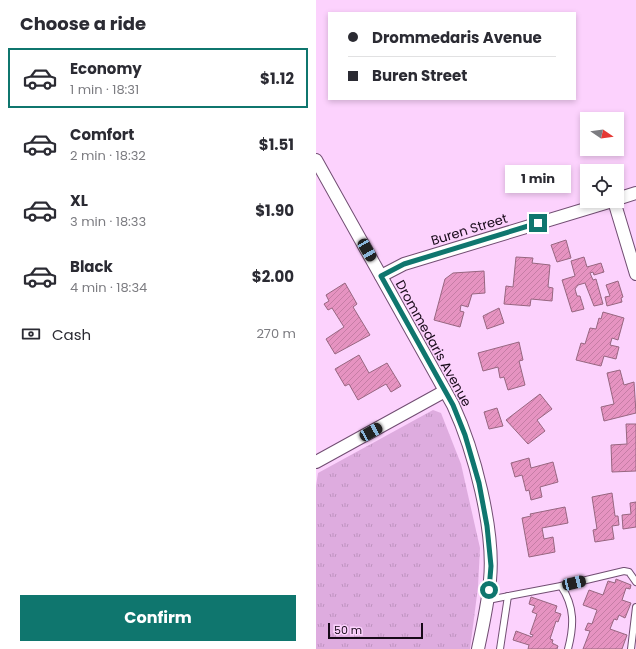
<!DOCTYPE html>
<meta charset="utf-8">
<style>
body{margin:0;font-family:Poppins,sans-serif;background:#f2f2f3;color:#2b2b33;height:100vh;display:flex;flex-direction:column;font-size:15px;white-space:nowrap}
*{box-sizing:border-box;margin:0}
p{font-size:13px;color:#7c7c81}
.icon{flex:none;width:22px;height:22px;fill:none;stroke:currentColor;stroke-width:2;stroke-linecap:round;stroke-linejoin:round}
.map{position:relative;flex:1;overflow:hidden}
.panel{display:flex;flex-direction:column;background:#fff;width:316px}
.panel>*{flex:none}
.guide{position:absolute;left:12px;top:12px;width:248px;height:88px;border-radius:0px;box-shadow:0 2px 6px #0003;display:grid;align-content:center;height:88px;padding:0 20px;background:#fff}
.needle{width:26px;rotate:103deg}
.controls{position:absolute;left:264px;top:112px;display:grid;gap:8px}
.controls a{display:grid;place-items:center;width:44px;height:44px;border-radius:0px;background:#fff;box-shadow:0 2px 6px #0003;font-size:20px}
.scale{position:absolute;left:12px;bottom:10px;width:95px;box-sizing:border-box;padding-left:4px;border:2px solid #170918;border-top:0;font-size:11px;line-height:14px;white-space:nowrap;color:#170918;-webkit-text-stroke:3px #fcd2fd;paint-order:stroke}
.end{position:absolute;width:18px;height:18px;margin:-9px;border:5px solid #0f766e;background:#fff;box-shadow:0 0 0 2px #fff}
.from{border-radius:50%}
.bubble{position:absolute;height:28px;border-radius:0px;background:#fff;box-shadow:0 2px 6px #0003;font-size:13px;font-weight:700;line-height:28px;text-align:center}
.car{position:absolute;width:12px;height:24px;margin:-12px -6px;border-radius:5px;box-shadow:0 0 3px 1px #0007;background:linear-gradient(#222 24%,#8ab4d8 0 40%,#222 0 76%,#8ab4d8 0 86%,#222 0)}
.guide b{display:flex;align-items:center;gap:14px;height:38px;font-size:15px}
.guide b+b{border-top:1px solid #e1e1e2}
.guide i{width:10px;height:10px;background:#2b2b33}
ul{padding:0;list-style:none}
li{display:flex;align-items:center;gap:12px;height:60px;margin:0 8px 6px;padding:0 12px;border:2px solid transparent;border-radius:0px}
li div{flex:1}
li b{display:block;font-size:15px}
li em{font-style:normal;font-weight:700}
li.on{border-color:#0f766e}
li>.icon{width:36px;height:36px;stroke-width:1.5}
h2{padding:0 20px;font-size:18px;line-height:48px}
.pay{display:flex;align-items:center;gap:10px;height:44px;padding:0 20px;font-size:15px}
.pay p{margin-inline-start:auto}
.primary-button{display:flex;gap:8px;margin-top:auto;padding:8px 20px}
.primary-button a{flex:1;height:46px;border-radius:0px;background:#0f766e;color:#fff;font-size:16px;font-weight:700;line-height:46px;text-align:center}
main{display:flex;flex:1;min-height:0}
.map>svg:first-child{display:block}
.grass{fill:url(#grass-tufts)}
.building{fill:url(#building-hatch);stroke:#976680}
.lines{fill:none;stroke-linecap:round;stroke-linejoin:round}
.lane-casing{stroke:#714d72;stroke-width:8}
.street-casing{stroke:#714d72;stroke-width:14}
.lane{stroke:#fff;stroke-width:6}
.street{stroke:#fff;stroke-width:12}
.route{stroke:#0f766e;stroke-width:5}
.labels{text-anchor:middle;stroke-width:3;stroke-linejoin:round;paint-order:stroke}
.street-label{font-size:13px;fill:#170918;stroke:#fcd2fd}
</style>
<main>
<section class="panel">
<h2>Choose a ride</h2>
<ul>
<li class="on"><svg class="icon" aria-label="car" viewBox="0 0 24 24"><path d="M5 17H2v-5l4-1 3-4h7l3 4 3 1v5h-3M9 17h6M6 11h13"/><circle cx="7" cy="17" r="2"/><circle cx="17" cy="17" r="2"/></svg><div><b>Economy</b><p>1 min · 18:31</p></div><em>$1.12</em></li>
<li><svg class="icon" aria-label="car" viewBox="0 0 24 24"><path d="M5 17H2v-5l4-1 3-4h7l3 4 3 1v5h-3M9 17h6M6 11h13"/><circle cx="7" cy="17" r="2"/><circle cx="17" cy="17" r="2"/></svg><div><b>Comfort</b><p>2 min · 18:32</p></div><em>$1.51</em></li>
<li><svg class="icon" aria-label="car" viewBox="0 0 24 24"><path d="M5 17H2v-5l4-1 3-4h7l3 4 3 1v5h-3M9 17h6M6 11h13"/><circle cx="7" cy="17" r="2"/><circle cx="17" cy="17" r="2"/></svg><div><b>XL</b><p>3 min · 18:33</p></div><em>$1.90</em></li>
<li><svg class="icon" aria-label="car" viewBox="0 0 24 24"><path d="M5 17H2v-5l4-1 3-4h7l3 4 3 1v5h-3M9 17h6M6 11h13"/><circle cx="7" cy="17" r="2"/><circle cx="17" cy="17" r="2"/></svg><div><b>Black</b><p>4 min · 18:34</p></div><em>$2.00</em></li>
</ul>
<div class="pay"><svg class="icon" aria-label="cash" viewBox="0 0 24 24"><path d="M3 7h18v10H3z"/><circle cx="12" cy="12" r="2"/></svg>Cash<p>270 m</p></div>
<div class="primary-button"><a>Confirm</a></div>
</section>
<div class="map">
<svg width="320" height="649" viewBox="0 0 320 649">
<defs>
<pattern id="grass-tufts" width="24" height="20" patternUnits="userSpaceOnUse"><rect width="24" height="20" fill="#deacdf"/><path d="M3 7l-1-3M5 7V3M7 7l1-3M15 17l-1-3M17 17v-4M19 17l1-3" fill="none" stroke="#be93bf"/></pattern>
<pattern id="building-hatch" width="6" height="6" patternUnits="userSpaceOnUse"><rect width="6" height="6" fill="#e693c1"/><path d="M-1 1l2-2M0 6l6-6M5 7l2-2" fill="none" stroke="#c57da5"/></pattern>
</defs>
<rect width="100%" height="100%" fill="#fcd2fd"/>
<!-- grass -->
<polygon class="grass" points="117,410 125,413 145,464 164,548 162,587 154,649 0,649 0,486 2,473"/>
<!-- building -->
<g class="building">
<polygon points="250,240 255,258 241,262 235,245"/>
<polygon points="200,257 217,258 216,263 234,265 232,287 237,288 236,301 215,299 214,306 188,304 190,286 197,287"/>
<polygon points="268,257 271,267 285,263 288,272 278,275 277,272 274,273 277,280 280,279 287,304 278,306 269,283 262,285 259,289 261,296 264,296 268,309 256,312 246,280 259,276 255,261"/>
<polygon points="168,271 169,293 156,294 152,307 145,305 144,311 148,312 144,327 118,320 129,279 137,273"/>
<polygon points="302,281 307,297 305,298 306,302 291,306 289,297 294,296 290,285"/>
<polygon points="29,283 41,304 37,307 54,335 19,354 10,339 28,327 16,308 12,310 8,304 13,301 10,295"/>
<polygon points="183,308 188,323 171,329 167,316"/>
<polygon points="287,312 308,318 302,340 296,338 294,345 303,347 300,359 288,356 285,366 260,360 265,343 269,344 274,328 280,329 283,318 285,319"/>
<polygon points="203,342 207,360 203,361 209,385 192,390 188,377 184,378 182,367 167,371 162,353"/>
<polygon points="43,355 53,373 71,363 85,386 75,392 70,384 42,400 33,384 29,386 19,369"/>
<polygon points="304,370 308,385 318,382 320,413 288,421 285,407 298,404 291,373"/>
<polygon points="224,394 236,409 221,420 229,431 212,444 190,420"/>
<polygon points="181,408 187,426 173,429 168,412"/>
<polygon points="310,424 320,424 320,471 296,472 295,445 311,444"/>
<polygon points="213,458 215,468 237,462 242,482 224,487 226,497 215,500 213,490 210,491 206,475 199,477 195,463"/>
<polygon points="296,493 299,516 302,516 303,525 296,526 298,539 279,542 277,530 281,529 276,497"/>
<polygon points="320,502 320,527 307,529 306,515 315,514 314,503"/>
<polygon points="249,507 252,523 226,528 228,539 237,537 239,552 213,557 206,518 215,516 214,514"/>
<polygon points="300,579 315,585 314,589 310,588 306,600 315,603 309,618 303,615 301,620 298,619 294,629 311,635 306,649 267,649 274,631 269,630 272,623 276,624 281,610 267,605 273,590 287,595 292,581 299,583"/>
<polygon points="215,597 241,606 239,612 245,614 242,622 240,621 234,639 237,640 236,643 242,646 241,649 212,649 213,645 197,640 200,631 216,637 217,635 214,634 221,614 216,612 219,606 213,604"/>
</g>
<g class="lines">
<!-- lane casing -->
<g class="lane-casing">
<g id="lane">
<path d="M 245,586 C 259,607 258,626 252,649"/>
<polyline points="172,600 245,586 308,571 313,572 320,582"/>
<polyline points="184,649 192,596"/>
<polyline points="315,649 320,607"/>
</g>
</g>
<!-- street casing -->
<g class="street-casing">
<g id="street">
<path d="M 0,160 L 137,405 C 158,450 179,530 174,580 C 172,603 167,626 162,649"/>
<polyline points="301,199 320,193"/>
<polyline points="298,201 320,274"/>
<polyline points="65,276 88,264 296,201"/>
<polyline points="0,462 129,391"/>
</g>
</g>
<!-- lane -->
<use href="#lane" class="lane"/>
<!-- street -->
<use href="#street" class="street"/>
</g>
<g class="lines">
<!-- route -->
<polyline class="route" points="173,590 175,566 171,526 163,483 149,435 137,405 65,276 88,264 222,223"/>
</g>
<g class="labels">
<!-- street labels -->
<g class="street-label">
<text transform="translate(153 229) rotate(-17)" y="5">Buren Street</text>
<text transform="translate(118 343) rotate(61)" y="5">Drommedaris Avenue</text>
</g>
</g>
</svg>
<div class="controls">
<a><svg class="needle" viewBox="-14 -14 28 28"><path d="M0-13l5 13h-10z" fill="#e53935"/><path d="M0 13l5-13h-10z" fill="#7c7c81"/></svg></a>
<a><svg class="icon" aria-label="locate" viewBox="0 0 24 24"><circle cx="12" cy="12" r="6"/><path d="M12 2v4M12 18v4M2 12h4M18 12h4"/></svg></a>
</div>
<div class="scale">50 m</div>
<i class="end from" style="left:173px;top:590px"></i>
<i class="end" style="left:222px;top:223px"></i>
<div class="bubble" style="left:189px;top:165px;width:66px">1 min</div>
<i class="car" style="left:51px;top:250px;rotate:150deg"></i>
<i class="car" style="left:55px;top:432px;rotate:61deg"></i>
<i class="car" style="left:258px;top:583px;rotate:77deg"></i>
<div class="guide">
<b><i class="from"></i>Drommedaris Avenue</b>
<b><i></i>Buren Street</b>
</div>
</div>
</main>
